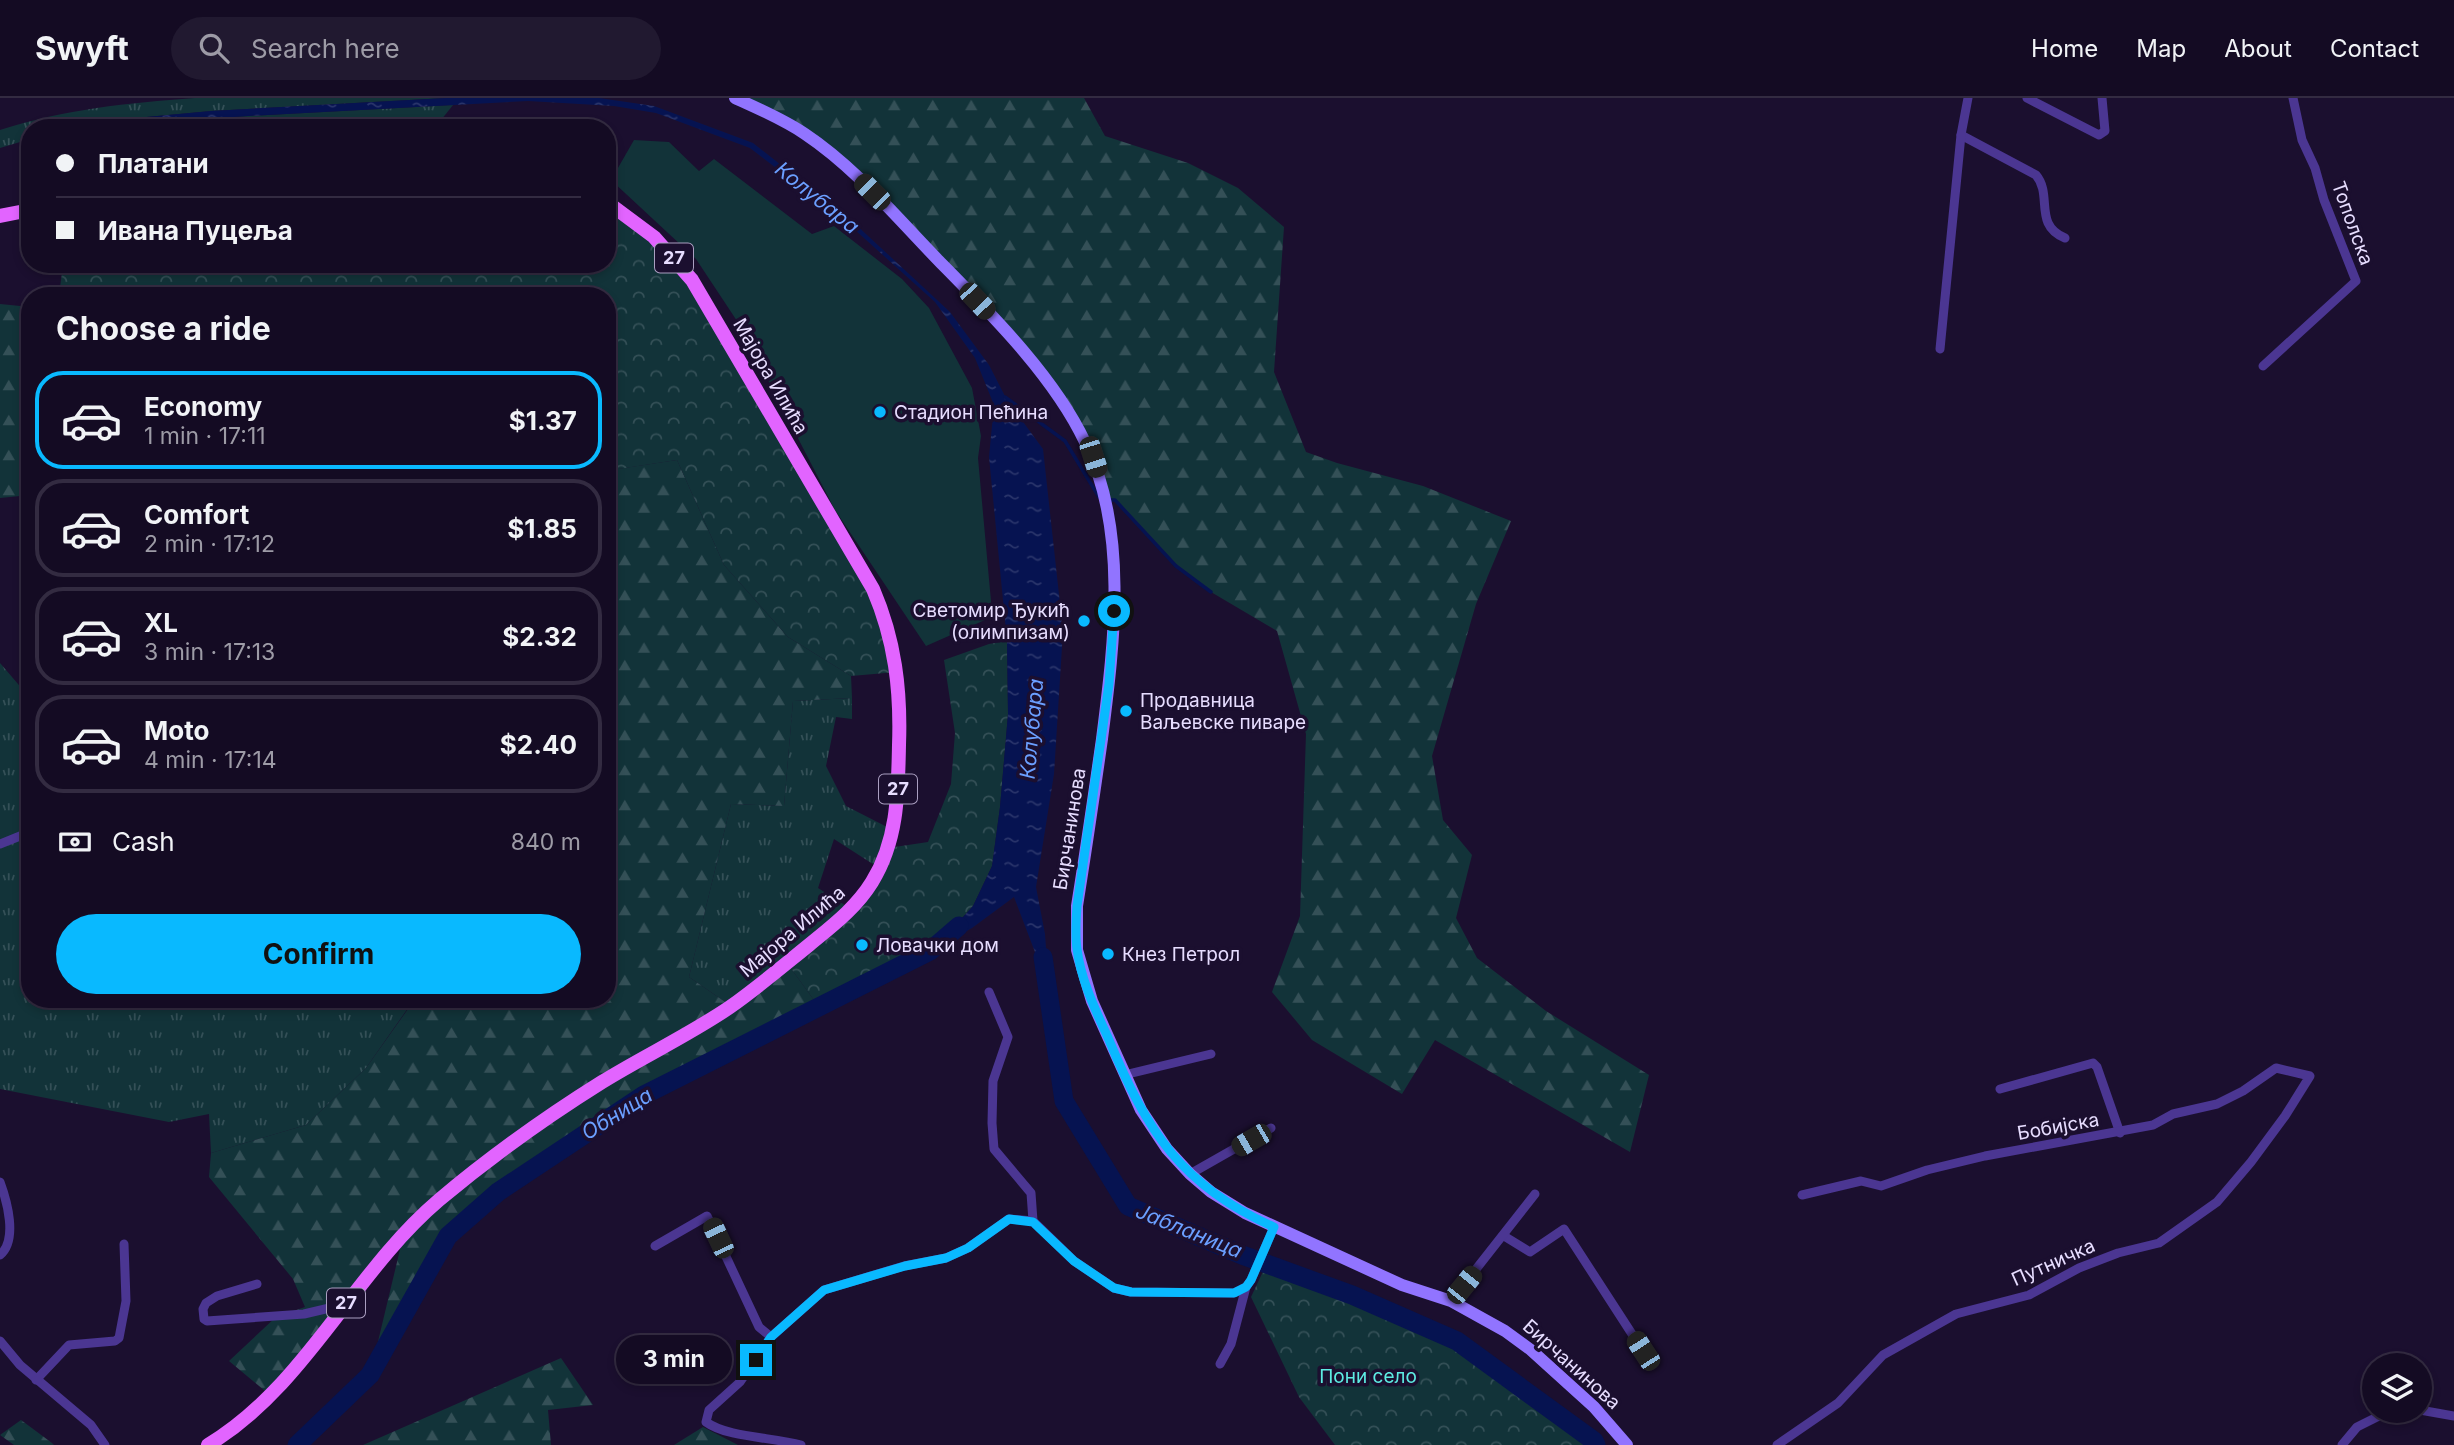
<!DOCTYPE html>
<meta charset="utf-8">
<style>
body{margin:0;font-family:Inter,sans-serif;background:#211930;color:#f1f3f6;height:100vh;display:flex;flex-direction:column;font-size:26px;white-space:nowrap}
*{box-sizing:border-box;margin:0}
p{font-size:23px;color:#9d9ba6}
.icon{flex:none;width:38px;height:38px;fill:none;stroke:currentColor;stroke-width:2;stroke-linecap:round;stroke-linejoin:round}
.map{position:relative;flex:1;overflow:hidden}
.details{position:absolute;left:21px;top:189px;width:595px;height:721px;display:flex;flex-direction:column;background:#140b23;border-radius:28px;box-shadow:0 4px 10px #0003,0 0 0 2px #332b41}
.details>*{flex:none}
.top-card{position:absolute;left:21px;top:21px;width:595px;height:154px;border-radius:28px;box-shadow:0 4px 10px #0003,0 0 0 2px #332b41;display:grid;align-content:center;height:154px;padding:0 35px;background:#140b23}
.controls{position:absolute;left:2362px;top:1255px;display:grid;gap:14px}
.controls a{display:grid;place-items:center;width:70px;height:70px;border-radius:50%;background:#140b23;box-shadow:0 4px 10px #0003,0 0 0 2px #332b41;font-size:35px}
.end{position:absolute;width:32px;height:32px;margin:-16px;border:9px solid #09b9ff;background:#111;box-shadow:0 0 0 4px #111}
.from{border-radius:50%}
.bubble{position:absolute;height:49px;border-radius:24px;background:#140b23;box-shadow:0 4px 10px #0003,0 0 0 2px #332b41;font-size:23px;font-weight:700;line-height:49px;text-align:center}
.car{position:absolute;width:21px;height:42px;margin:-21px -10px;border-radius:9px;box-shadow:0 0 5px 2px #0007;background:linear-gradient(#222 24%,#8ab4d8 0 40%,#222 0 76%,#8ab4d8 0 86%,#222 0)}
.top-card b{display:flex;align-items:center;gap:24px;height:66px;font-size:26px}
.top-card b+b{border-top:2px solid #332b41}
.top-card i{width:18px;height:18px;background:#f1f3f6}
ul{padding:0;list-style:none}
li{display:flex;align-items:center;gap:21px;height:98px;margin:0 14px 10px;padding:0 21px;border:4px solid #332b41;border-radius:28px}
li div{flex:1}
li b{display:block;font-size:26px}
li em{font-style:normal;font-weight:700}
li.current{border-color:#09b9ff}
li>.icon{width:63px;height:63px;stroke-width:1.5}
h2{padding:0 35px;font-size:32px;line-height:84px}
.pay{display:flex;align-items:center;gap:18px;height:77px;padding:0 35px;font-size:26px}
.pay p{margin-inline-start:auto}
.primary-button{display:flex;gap:14px;margin-top:auto;padding:14px 35px}
.primary-button a{flex:1;height:80px;border-radius:42px;background:#09b9ff;color:#111;font-size:28px;font-weight:700;line-height:80px;text-align:center}
header{display:flex;align-items:center;gap:42px;box-sizing:border-box;height:98px;padding:0 35px;background:#140b23;border-bottom:2px solid #332b41}
header strong{font-size:33px}
nav{display:flex;gap:38px;margin-inline-start:auto;font-size:24px}
.search{width:490px;height:63px;background:#211930;display:flex;align-items:center;gap:18px;box-sizing:border-box;padding:0 24px;border-radius:38px;color:#9d9ba6;font-size:26px}
.map>svg:first-child{display:block}
.grass{fill:url(#grass-tufts)}
.forest{fill:url(#forest-firs)}
.park{fill:url(#park-crowns)}
.pitch{fill:#123339}
.water{fill:url(#water-ripples)}
.lines{fill:none;stroke-linecap:round;stroke-linejoin:round}
.stream{stroke:#061351;stroke-width:3.5}
.river{stroke:#061351;stroke-width:19}
.street{stroke:#4b3692;stroke-width:9}
.secondary{stroke:#9174ff;stroke-width:12}
.primary{stroke:#e264ff;stroke-width:14}
.route{stroke:#09b9ff;stroke-width:9}
.poi-dot{fill:#09b9ff;stroke:#1b0f2f;stroke-width:2.5}
.labels{text-anchor:middle;stroke-width:7;stroke-linejoin:round;paint-order:stroke}
.shield{fill:#1b0f2f;stroke:#aa9fc1;stroke-width:2}
.shield-label{font-size:18px;font-weight:bold;fill:#e7ddff}
.street-label{font-size:19px;fill:#e7ddff;stroke:#1b0f2f}
.poi-label{font-size:19px;fill:#e7ddff;stroke:#1b0f2f;text-anchor:start}
.park-label{font-size:19px;fill:#5debe2;stroke:#1b0f2f}
.water-label{font-size:21px;font-style:italic;fill:#6b9fff;stroke:#1b0f2f}
</style>
<header>
<strong>Swyft</strong>
<div class="search"><svg class="icon" aria-label="search" viewBox="0 0 24 24"><circle cx="10" cy="10" r="6"/><path d="M15 15l6 6"/></svg>Search here</div>
<nav><a>Home</a><a>Map</a><a>About</a><a>Contact</a></nav>
</header>
<div class="map">
<svg width="2454" height="1347" viewBox="0 0 2454 1347">
<defs>
<pattern id="grass-tufts" width="24" height="20" patternUnits="userSpaceOnUse" patternTransform="scale(1.75)"><rect width="24" height="20" fill="#123339"/><path d="M3 7l-1-3M5 7V3M7 7l1-3M15 17l-1-3M17 17v-4M19 17l1-3" fill="none" stroke="#345057"/></pattern>
<pattern id="forest-firs" width="22" height="20" patternUnits="userSpaceOnUse" patternTransform="scale(1.75)"><rect width="22" height="20" fill="#123339"/><path d="M5 1l3.5 6h-7zM16 11l3.5 6h-7z" fill="#345057"/></pattern>
<pattern id="park-crowns" width="20" height="18" patternUnits="userSpaceOnUse" patternTransform="scale(1.75)"><rect width="20" height="18" fill="#123339"/><path d="M2 6a3 3 0 1 1 6 0M12 15a3 3 0 1 1 6 0" fill="none" stroke="#345057"/></pattern>
<pattern id="water-ripples" width="26" height="14" patternUnits="userSpaceOnUse" patternTransform="scale(1.75)"><rect width="26" height="14" fill="#061351"/><path d="M2 4q2-2 4 0t4 0M15 11q2-2 4 0t4 0" fill="none" stroke="#2a356b"/></pattern>
</defs>
<rect width="100%" height="100%" fill="#1b0f2f"/>
<!-- grass -->
<g class="grass">
<path d="M 195,0 L 446,0 L 211,13 L 114,22 L 74,30 L 30,30 L 30,41 L 0,50 L 0,32 C 66,11 127,5 195,0 Z"/>
<polygon points="453,7 437,27 389,30 116,30 147,25 248,18"/>
<polygon points="0,565 30,600 30,901 400,901 408,910 366,970 306,1027 211,1055 209,1016 169,1024 0,991"/>
<polygon points="852,600 852,621 836,619 826,668 846,708 893,732 879,770 834,741 818,790 851,811 731,908 689,879 731,706 784,708 793,603"/>
</g>
<!-- forest -->
<g class="forest">
<polygon points="735,0 1084,0 1105,38 1188,65 1238,90 1284,129 1274,274 1306,354 1337,365 1423,388 1511,423 1476,506 1432,658 1443,722 1472,757 1456,820 1477,860 1546,913 1649,977 1630,1054 1435,942 1402,996 1312,942 1272,894 1300,818 1306,636 1277,533 1211,494 1176,468 1115,402 1105,403 1092,359 1017,247 828,53"/>
<polygon points="0,206 30,209 30,397 0,400"/>
<polygon points="677,362 724,467 788,539 851,578 852,600 793,603 784,708 731,706 689,879 731,908 787,865 819,909 738,948 644,997 498,1094 448,1138 370,1277 403,1139 271,1298 229,1263 276,1219 305,1209 293,1181 209,1079 211,1055 306,1027 366,970 408,911 400,901 607,901 607,382 611,372"/>
<polygon points="561,1260 593,1307 548,1312 551,1347 363,1347"/>
<polygon points="21,1322 52,1345 54,1347 14,1347 0,1337"/>
<polygon points="703,1329 738,1347 674,1347"/>
</g>
<!-- park -->
<g class="park">
<polygon points="607,105 682,170 883,513 897,574 851,578 788,539 724,467 677,362 612,372 607,382 607,198 59,198 63,166 607,166"/>
<polygon points="1007,543 1008,616 1000,709 992,768 973,808 933,852 819,909 787,865 842,820 888,750 928,744 951,686 955,635 944,562 989,546"/>
<polygon points="1267,1165 1352,1197 1457,1243 1594,1343 1596,1347 1335,1347 1299,1299 1251,1199"/>
</g>
<!-- pitch -->
<polygon class="pitch" points="634,42 669,44 699,73 714,61 812,136 834,128 902,181 929,210 972,290 981,338 978,360 992,514 985,522 926,548 835,412 739,226 696,161 611,82"/>
<!-- water -->
<polygon class="water" points="446,0 599,0 654,8 753,45 853,124 950,214 989,267 1007,302 1043,351 1063,533 1054,676 1036,789 1045,836 1049,891 1014,799 972,830 933,852 973,808 992,768 1000,709 1008,616 1007,543 989,359 994,307 975,260 935,204 844,122 750,50 656,15 614,8 528,3 248,18 147,25 116,30 74,30 114,22 211,13"/>
<g class="lines">
<!-- stream -->
<g class="stream">
<polyline points="1005,299 1065,343 1099,399"/>
<polyline points="1107,402 1115,402 1176,468 1211,494"/>
</g>
<!-- river -->
<g class="river">
<polyline points="1043,859 1064,1003 1128,1108 1242,1157 1352,1197 1457,1243 1594,1343 1596,1347"/>
<polyline points="297,1347 370,1277 448,1138 498,1094 644,997 930,853 959,828"/>
</g>
<!-- street -->
<g class="street">
<polyline points="2027,0 2099,37 2105,33 2102,0"/>
<path d="M 1961,37 L 2036,77 C 2053,97 2033,127 2065,140"/>
<polyline points="1940,251 1961,37 1968,0"/>
<polyline points="2263,268 2356,183 2324,102 2315,70 2302,42 2293,0"/>
<polyline points="0,746 30,734"/>
<polyline points="989,894 1008,939 993,983 992,1025 994,1051 1031,1095 1033,1123"/>
<polyline points="1124,977 1211,956"/>
<polyline points="2000,991 2093,965 2097,969 2120,1035"/>
<polyline points="1190,1076 1271,1030"/>
<path d="M 0,1084 C 7,1103 18,1142 0,1157"/>
<polyline points="1504,1138 1530,1154 1564,1131 1643,1253"/>
<polyline points="655,1148 707,1118 759,1229 771,1239"/>
<polyline points="257,1186 217,1198 206,1205 203,1211 204,1221 207,1223 304,1216 338,1208 344,1209"/>
<polyline points="1451,1203 1535,1096"/>
<polyline points="0,1243 20,1267 91,1327 105,1347"/>
<polyline points="1220,1266 1231,1246 1246,1189"/>
<polyline points="36,1282 69,1247 115,1243 119,1240 126,1203 124,1146"/>
<polyline points="2420,1312 2454,1318"/>
<path d="M 801,1347 C 773,1339 728,1340 706,1324 L 709,1312 L 740,1284 L 771,1239 L 824,1192 L 904,1168 L 946,1160 L 968,1150 L 1009,1121 L 1033,1123 L 1074,1163 L 1114,1190 L 1131,1194 L 1234,1195 L 1246,1189 L 1251,1182 L 1274,1129"/>
<polyline points="1777,1347 1838,1305 1883,1257 1956,1216 2029,1197 2079,1170 2118,1155 2159,1145 2217,1104 2251,1064 2285,1018 2310,978 2276,970 2243,993 2217,1006 2173,1016 2153,1027 1985,1058 1927,1072 1881,1088 1861,1083 1802,1097"/>
<polyline points="2342,1347 2357,1329 2391,1312"/>
</g>
<!-- secondary -->
<path class="secondary" d="M 735,0 C 759,11 783,21 805,36 C 856,70 897,120 939,163 C 990,215 1054,278 1085,344 C 1129,433 1114,546 1102,641 C 1094,697 1086,752 1077,808 L 1077,852 L 1092,903 L 1141,1012 L 1167,1051 L 1190,1076 L 1211,1094 L 1245,1115 L 1402,1187 L 1451,1203 L 1505,1233 L 1531,1252 L 1594,1309 L 1627,1347"/>
<!-- primary -->
<g class="primary">
<polyline points="0,118 30,112"/>
<path d="M 208,1347 C 306,1288 353,1175 439,1102 C 489,1060 546,1019 602,984 C 644,958 689,937 730,909 C 757,890 783,868 809,847 C 832,828 856,810 872,784 C 898,742 898,695 899,647 C 901,592 895,542 873,491 L 692,182 L 654,139 L 607,104"/>
</g>
</g>
<g class="lines">
<!-- route -->
<path class="route" d="M 756,1262 L 771,1239 L 824,1192 L 905,1168 L 946,1160 L 968,1150 L 1009,1121 L 1033,1124 L 1074,1163 L 1114,1190 L 1131,1194 L 1234,1195 L 1246,1189 L 1251,1182 L 1274,1129 C 1181,1088 1147,1033 1109,942 C 1096,913 1081,883 1077,851 C 1075,837 1076,822 1077,808 L 1109,586 L 1114,513"/>
</g>
<!-- markers -->
<g class="poi-dot">
<circle cx="880" cy="314" r="7"/>
<circle cx="1084" cy="523" r="7"/>
<circle cx="1126" cy="613" r="7"/>
<circle cx="862" cy="847" r="7"/>
<circle cx="1108" cy="856" r="7"/>
</g>
<g class="labels">
<!-- shield labels -->
<g class="shield">
<rect x="655" y="145.5" width="38" height="29" rx="5"/>
<rect x="879" y="676.5" width="38" height="29" rx="5"/>
<rect x="327" y="1190.5" width="38" height="29" rx="5"/>
</g>
<g class="shield-label">
<text x="674" y="166">27</text>
<text x="898" y="697">27</text>
<text x="346" y="1211">27</text>
</g>
<!-- street labels -->
<g class="street-label">
<text transform="translate(2353 125) rotate(70)" y="7">Тополска</text>
<text transform="translate(771 278) rotate(60)" y="7">Мајора Илића</text>
<text transform="translate(1069 731) rotate(-81)" y="7">Бирчанинова</text>
<text transform="translate(792 833) rotate(-40)" y="7">Мајора Илића</text>
<text transform="translate(2058 1028) rotate(-10)" y="7">Бобијска</text>
<text transform="translate(2053 1164) rotate(-24)" y="7">Путничка</text>
<text transform="translate(1572 1266) rotate(42)" y="7">Бирчанинова</text>
</g>
<!-- poi labels -->
<g class="poi-label">
<text x="894" y="321">Стадион Пећина</text>
<text x="1070" y="519" text-anchor="end">Светомир Ђукић<tspan x="1070" dy="22">(олимпизам)</tspan></text>
<text x="1140" y="609">Продавница<tspan x="1140" dy="22">Ваљевске пиваре</tspan></text>
<text x="876" y="854">Ловачки дом</text>
<text x="1122" y="863">Кнез Петрол</text>
</g>
<!-- park labels -->
<g class="park-label">
<text x="1368" y="1285">Пони село</text>
</g>
<!-- water labels -->
<g class="water-label">
<text transform="translate(817 100) rotate(39)" y="7">Колубара</text>
<text transform="translate(1032 631) rotate(-85)" y="7">Колубара</text>
<text transform="translate(617 1016) rotate(-32)" y="7">Обница</text>
<text transform="translate(1189 1133) rotate(22)" y="7">Јабланица</text>
</g>
</g>
</svg>
<div class="controls">
<a><svg class="icon" aria-label="layers" viewBox="0 0 24 24"><path d="M12 4l9 5-9 5-9-5zM3 14l9 5 9-5"/></svg></a>
</div>
<i class="end from" style="left:1114px;top:513px"></i>
<i class="end" style="left:756px;top:1262px"></i>
<div class="bubble" style="left:616px;top:1237px;width:116px">3 min</div>
<i class="car" style="left:872px;top:94px;rotate:315deg"></i>
<i class="car" style="left:977px;top:203px;rotate:137deg"></i>
<i class="car" style="left:1093px;top:359px;rotate:162deg"></i>
<i class="car" style="left:1251px;top:1042px;rotate:240deg"></i>
<i class="car" style="left:718px;top:1140px;rotate:335deg"></i>
<i class="car" style="left:1464px;top:1187px;rotate:39deg"></i>
<i class="car" style="left:1643px;top:1253px;rotate:327deg"></i>
<div class="top-card">
<b><i class="from"></i>Платани</b>
<b><i></i>Ивана Пуцеља</b>
</div>
<section class="details">
<h2>Choose a ride</h2>
<ul>
<li class="current"><svg class="icon" aria-label="car" viewBox="0 0 24 24"><path d="M5 17H2v-5l4-1 3-4h7l3 4 3 1v5h-3M9 17h6M6 11h13"/><circle cx="7" cy="17" r="2"/><circle cx="17" cy="17" r="2"/></svg><div><b>Economy</b><p>1 min · 17:11</p></div><em>$1.37</em></li>
<li><svg class="icon" aria-label="car" viewBox="0 0 24 24"><path d="M5 17H2v-5l4-1 3-4h7l3 4 3 1v5h-3M9 17h6M6 11h13"/><circle cx="7" cy="17" r="2"/><circle cx="17" cy="17" r="2"/></svg><div><b>Comfort</b><p>2 min · 17:12</p></div><em>$1.85</em></li>
<li><svg class="icon" aria-label="car" viewBox="0 0 24 24"><path d="M5 17H2v-5l4-1 3-4h7l3 4 3 1v5h-3M9 17h6M6 11h13"/><circle cx="7" cy="17" r="2"/><circle cx="17" cy="17" r="2"/></svg><div><b>XL</b><p>3 min · 17:13</p></div><em>$2.32</em></li>
<li><svg class="icon" aria-label="car" viewBox="0 0 24 24"><path d="M5 17H2v-5l4-1 3-4h7l3 4 3 1v5h-3M9 17h6M6 11h13"/><circle cx="7" cy="17" r="2"/><circle cx="17" cy="17" r="2"/></svg><div><b>Moto</b><p>4 min · 17:14</p></div><em>$2.40</em></li>
</ul>
<div class="pay"><svg class="icon" aria-label="cash" viewBox="0 0 24 24"><path d="M3 7h18v10H3z"/><circle cx="12" cy="12" r="2"/></svg>Cash<p>840 m</p></div>
<div class="primary-button"><a>Confirm</a></div>
</section>
</div>
